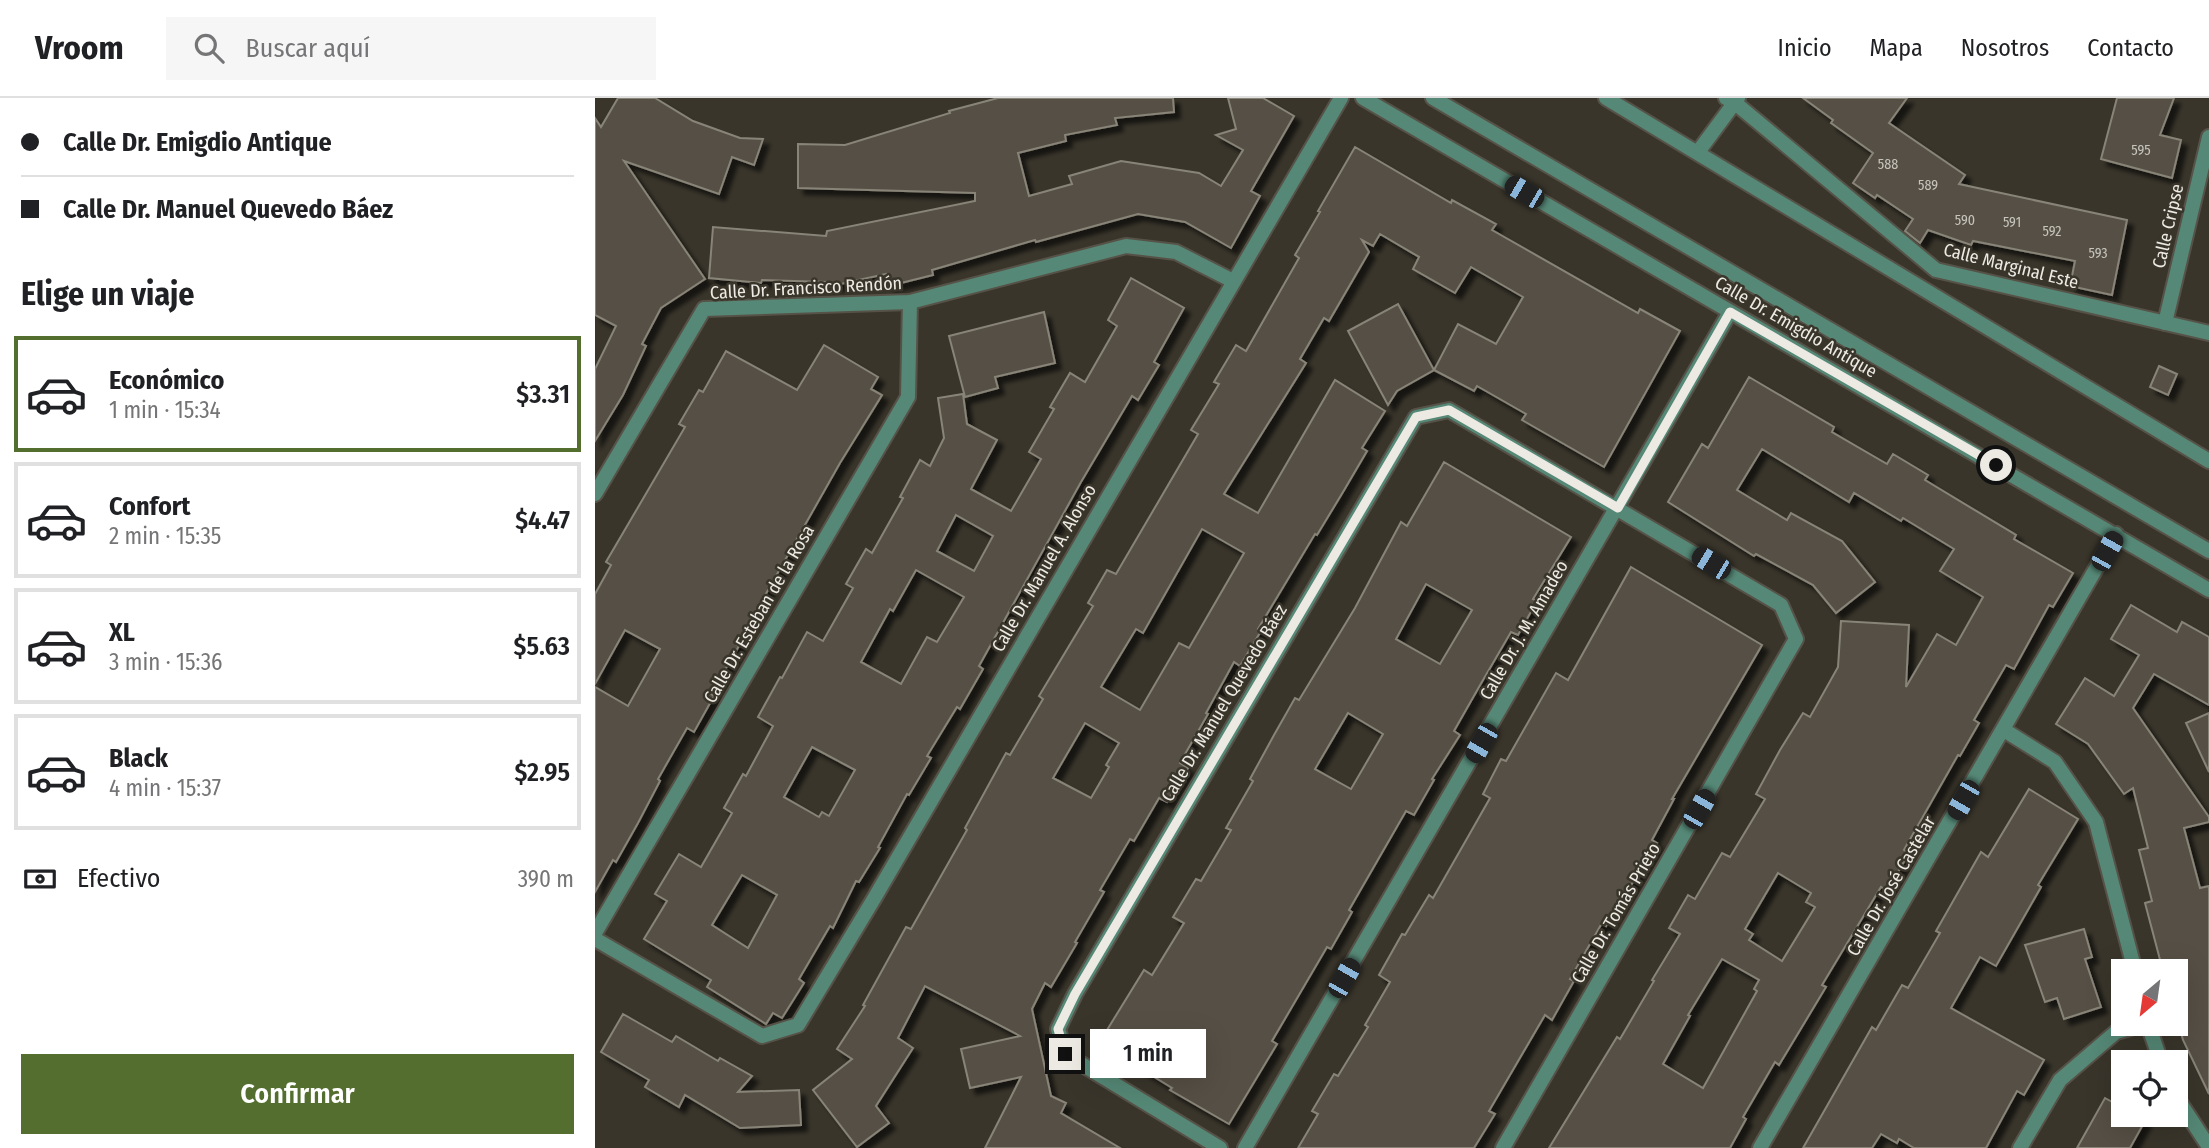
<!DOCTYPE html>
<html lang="es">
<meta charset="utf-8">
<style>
body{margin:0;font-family:"Fira Sans Condensed",sans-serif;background:#f6f6f6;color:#202124;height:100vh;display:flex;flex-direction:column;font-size:26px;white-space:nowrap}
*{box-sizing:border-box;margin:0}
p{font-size:23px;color:#757577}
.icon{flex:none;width:38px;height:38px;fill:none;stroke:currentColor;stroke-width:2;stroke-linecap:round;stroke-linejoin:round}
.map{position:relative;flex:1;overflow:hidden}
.side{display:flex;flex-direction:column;background:#fff;width:595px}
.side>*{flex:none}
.banner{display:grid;align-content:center;height:154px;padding:0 21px;background:#fff}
.needle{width:46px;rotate:209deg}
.fabs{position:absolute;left:1516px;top:861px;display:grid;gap:14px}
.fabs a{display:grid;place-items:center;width:77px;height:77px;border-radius:0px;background:#fff;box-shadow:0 7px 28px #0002;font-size:35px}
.end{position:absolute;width:32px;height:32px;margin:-16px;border:9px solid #eceae3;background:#111;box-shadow:0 0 0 4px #111}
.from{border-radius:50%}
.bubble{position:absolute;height:49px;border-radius:0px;background:#fff;box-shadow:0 7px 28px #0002;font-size:23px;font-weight:600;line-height:49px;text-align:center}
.car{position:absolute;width:21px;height:42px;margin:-21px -10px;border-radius:9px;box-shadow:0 0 5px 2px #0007;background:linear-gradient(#222 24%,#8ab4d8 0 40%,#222 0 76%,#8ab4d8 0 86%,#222 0)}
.banner b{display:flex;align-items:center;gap:24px;height:66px;font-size:26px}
.banner b+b{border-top:2px solid #e0e0e0}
.banner i{width:18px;height:18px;background:#202124}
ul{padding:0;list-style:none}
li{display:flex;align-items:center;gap:21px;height:116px;margin:0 14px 10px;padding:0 7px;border:4px solid #e0e0e0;border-radius:0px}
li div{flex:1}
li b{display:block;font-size:26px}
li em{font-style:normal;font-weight:600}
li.active{border-color:#546e2f}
li>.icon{width:63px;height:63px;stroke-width:1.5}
h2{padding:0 21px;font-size:32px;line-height:84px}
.pay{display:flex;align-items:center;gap:18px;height:77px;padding:0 21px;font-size:26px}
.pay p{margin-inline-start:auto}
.button{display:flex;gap:14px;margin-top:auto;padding:14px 21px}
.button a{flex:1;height:80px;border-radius:0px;background:#546e2f;color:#fff;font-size:28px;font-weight:600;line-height:80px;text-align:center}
header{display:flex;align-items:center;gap:42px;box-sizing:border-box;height:98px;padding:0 35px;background:#fff;border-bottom:2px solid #e0e0e0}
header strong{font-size:33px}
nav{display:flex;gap:38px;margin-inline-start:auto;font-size:24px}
.search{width:490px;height:63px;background:#f6f6f6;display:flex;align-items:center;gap:18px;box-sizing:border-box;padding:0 24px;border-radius:0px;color:#757577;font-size:26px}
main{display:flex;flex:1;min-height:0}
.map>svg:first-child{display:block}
.building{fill:#545045;stroke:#898478;stroke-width:2;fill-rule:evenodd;filter:url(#shadow)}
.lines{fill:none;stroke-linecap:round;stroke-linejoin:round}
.minor-casing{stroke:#565248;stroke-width:18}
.tertiary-casing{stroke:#565248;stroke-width:18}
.minor{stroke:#558876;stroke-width:14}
.tertiary{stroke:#558876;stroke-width:14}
.route{stroke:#eceae3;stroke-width:9}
.labels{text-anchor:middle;stroke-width:5;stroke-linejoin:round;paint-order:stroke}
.number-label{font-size:14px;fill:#c6c4bc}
.street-label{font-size:18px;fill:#eceae3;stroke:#39352b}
</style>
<header>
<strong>Vroom</strong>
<div class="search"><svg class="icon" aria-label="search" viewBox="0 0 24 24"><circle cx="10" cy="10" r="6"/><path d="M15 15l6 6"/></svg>Buscar aquí</div>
<nav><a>Inicio</a><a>Mapa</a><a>Nosotros</a><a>Contacto</a></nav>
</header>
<main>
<section class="side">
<div class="banner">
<b><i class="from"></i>Calle Dr. Emigdio Antique</b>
<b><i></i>Calle Dr. Manuel Quevedo Báez</b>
</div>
<h2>Elige un viaje</h2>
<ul>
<li class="active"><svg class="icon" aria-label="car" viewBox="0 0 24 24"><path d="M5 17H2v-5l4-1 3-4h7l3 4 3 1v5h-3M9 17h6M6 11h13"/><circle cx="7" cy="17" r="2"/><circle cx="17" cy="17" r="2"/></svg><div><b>Económico</b><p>1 min · 15:34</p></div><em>$3.31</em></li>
<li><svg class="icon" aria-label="car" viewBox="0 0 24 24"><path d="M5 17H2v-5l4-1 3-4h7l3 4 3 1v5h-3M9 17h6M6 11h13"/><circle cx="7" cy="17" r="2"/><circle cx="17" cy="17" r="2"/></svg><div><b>Confort</b><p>2 min · 15:35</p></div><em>$4.47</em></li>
<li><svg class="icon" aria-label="car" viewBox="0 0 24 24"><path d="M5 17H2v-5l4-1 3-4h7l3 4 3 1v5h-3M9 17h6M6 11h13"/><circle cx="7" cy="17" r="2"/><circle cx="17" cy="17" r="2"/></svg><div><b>XL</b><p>3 min · 15:36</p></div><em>$5.63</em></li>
<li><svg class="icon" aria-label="car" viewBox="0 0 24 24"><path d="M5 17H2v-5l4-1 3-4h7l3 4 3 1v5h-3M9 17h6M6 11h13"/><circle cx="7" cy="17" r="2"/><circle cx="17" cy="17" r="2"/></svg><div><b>Black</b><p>4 min · 15:37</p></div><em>$2.95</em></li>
</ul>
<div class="pay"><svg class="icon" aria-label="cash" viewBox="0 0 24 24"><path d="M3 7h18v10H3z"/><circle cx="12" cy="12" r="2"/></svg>Efectivo<p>390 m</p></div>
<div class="button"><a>Confirmar</a></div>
</section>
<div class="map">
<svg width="1614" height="1050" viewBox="0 0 1614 1050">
<defs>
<filter id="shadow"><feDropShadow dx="6" dy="6" stdDeviation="2" flood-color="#0009"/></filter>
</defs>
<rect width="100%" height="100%" fill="#39352b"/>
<!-- building -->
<g class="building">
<polygon points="23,0 60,0 98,23 145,40 168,41 159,67 137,59 124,96 29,63 110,181 66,210 47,246 51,248 28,297 0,343 0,271 21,228 0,217 0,20 6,29"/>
<polygon points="403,0 578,0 579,14 520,20 522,27 470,37 471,43 423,55 434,98 477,86 474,78 526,63 604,75 626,88 648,52 621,37 641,31 633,0 668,0 699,18 656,93 665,98 636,150 590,124 543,116 441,144 440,142 337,172 338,177 294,188 291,176 232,189 231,184 167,182 166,185 114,180 118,129 231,138 232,133 380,103 380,95 203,90 203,46 250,47 355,15 354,13"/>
<polygon points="1208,0 1312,0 1294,25 1370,77 1364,86 1532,122 1517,197 1475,188 1480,163 1378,143 1376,147 1333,132 1325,145 1310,133 1318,121 1282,97 1280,100 1258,85 1278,55 1236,25 1238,22"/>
<polygon points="1522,0 1579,0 1565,37 1586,42 1577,80 1506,61"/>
<path d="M 760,49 L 856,105 L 857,102 L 901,126 L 897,132 L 1043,215 L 1045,211 L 1085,233 L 1009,369 L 927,322 L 931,316 L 882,288 L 879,293 L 839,272 L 863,226 L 901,246 L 928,199 L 876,169 L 860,195 L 818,171 L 824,159 L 785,136 L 778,148 L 767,142 L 774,154 L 734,223 L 729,220 L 705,261 L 711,265 L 629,396 L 663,415 L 740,282 L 790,313 L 767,350 L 772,353 L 748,394 L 722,437 L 720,436 L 663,531 L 666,533 L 645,568 L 639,564 L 611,615 L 613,616 L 585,665 L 593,670 L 572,704 L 564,700 L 539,743 L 535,741 L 505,792 L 509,794 L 480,844 L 482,845 L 456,889 L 450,885 L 437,911 L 456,998 L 471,1005 L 466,1015 L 525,1050 L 390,1050 L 426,979 L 375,990 L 366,951 L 425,938 L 330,888 L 303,940 L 318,950 L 281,1008 L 294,1025 L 262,1049 L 218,992 L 257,961 L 242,951 L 270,908 L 268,907 L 311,829 L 316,831 L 372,732 L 370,730 L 411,655 L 415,657 L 448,601 L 444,598 L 498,508 L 493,505 L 512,472 L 521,476 L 603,336 L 596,332 L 624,286 L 619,284 L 641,247 L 651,253 L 704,160 L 700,157 L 725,114 L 723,113 ZM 607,431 L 649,455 L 594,550 L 584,545 L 545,612 L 506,589 L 541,531 L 548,535 ZM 490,625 L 524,645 L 511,667 L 514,669 L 496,700 L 458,680 Z"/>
<path d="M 536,180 L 589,210 L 559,264 L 564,267 L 543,302 L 537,298 L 486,384 L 384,568 L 388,571 L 365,611 L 362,609 L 332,658 L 336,660 L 314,697 L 312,696 L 283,749 L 285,750 L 264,784 L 261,783 L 238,830 L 235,828 L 204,881 L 209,885 L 187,920 L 178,915 L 171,926 L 112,889 L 116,882 L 49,841 L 72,803 L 60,796 L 84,756 L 106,769 L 137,715 L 129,710 L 148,676 L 151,678 L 178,628 L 163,619 L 185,579 L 187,580 L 212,534 L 228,543 L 258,490 L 251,486 L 271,451 L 277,455 L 308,400 L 305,399 L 325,362 L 335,368 L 349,340 L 343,300 L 368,296 L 372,326 L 402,342 L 376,391 L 416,413 L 446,361 L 434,354 L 459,311 L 455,309 L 475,275 L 490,284 L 522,228 L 513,222 ZM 361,417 L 398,438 L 379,473 L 342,453 ZM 321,472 L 369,499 L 342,544 L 332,539 L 306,586 L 266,564 L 295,511 L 298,513 ZM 217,649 L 260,672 L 234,718 L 227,714 L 224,719 L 189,699 ZM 147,777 L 182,797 L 153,850 L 117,827 Z"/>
<polygon points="803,206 839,272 802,293 793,307 753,233"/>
<polygon points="449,214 460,265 400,279 403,290 370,299 354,238"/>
<polygon points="229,247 283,279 276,291 287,297 245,365 142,547 144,548 116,596 119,598 99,634 92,630 63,681 65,683 43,725 21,764 18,762 0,794 0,589 33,608 65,551 30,532 0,586 0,496 16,467 11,464 90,329 84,326 104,292 108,294 131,253 202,292"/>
<polygon points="1564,268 1582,276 1573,297 1555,289"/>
<path d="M 1154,279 L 1239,329 L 1237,334 L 1292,366 L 1298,356 L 1333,377 L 1330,382 L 1421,437 L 1419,441 L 1478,475 L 1458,509 L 1454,507 L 1419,571 L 1411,567 L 1379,622 L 1384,625 L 1365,658 L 1363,657 L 1309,752 L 1314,755 L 1292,793 L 1286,789 L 1227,887 L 1231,889 L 1184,967 L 1180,964 L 1148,1019 L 1151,1021 L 1135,1050 L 954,1050 L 1022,939 L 1025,941 L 1059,883 L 1057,882 L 1085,836 L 1074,830 L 1093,797 L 1100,801 L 1127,755 L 1135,759 L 1170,701 L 1161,696 L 1185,652 L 1208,615 L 1215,619 L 1243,569 L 1246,523 L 1314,527 L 1311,589 L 1342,536 L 1361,547 L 1388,499 L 1345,473 L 1359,451 L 1308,420 L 1306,423 L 1259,395 L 1254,404 L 1167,351 L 1142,392 L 1192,422 L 1196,415 L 1247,443 L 1280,484 L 1241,515 L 1218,487 L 1161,456 L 1159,458 L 1073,404 L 1107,346 L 1113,350 ZM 1183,775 L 1216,795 L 1211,804 L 1220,809 L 1187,863 L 1154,842 L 1158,836 L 1150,831 ZM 1127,861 L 1164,882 L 1159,891 L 1162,893 L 1108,990 L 1068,966 L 1095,918 L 1093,917 Z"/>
<path d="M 849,364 L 976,439 L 938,501 L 942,503 L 923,537 L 916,534 L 884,589 L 859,633 L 865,637 L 837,681 L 839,682 L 819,717 L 811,713 L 754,812 L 757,814 L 736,851 L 732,849 L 677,943 L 682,946 L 634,1026 L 575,992 L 577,990 L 504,945 L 549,872 L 557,877 L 589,825 L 578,819 L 601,781 L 606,783 L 636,732 L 631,730 L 658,683 L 655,681 L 679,637 L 700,600 L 704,602 L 760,510 L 806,424 L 812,428 ZM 831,486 L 877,512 L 845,566 L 801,541 ZM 753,615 L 788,636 L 756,691 L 720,671 Z"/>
<polygon points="1036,469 1167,547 1077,701 1079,701 1057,742 1062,745 1011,828 1007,825 975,881 979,883 957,922 950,917 894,1013 900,1016 879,1050 703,1050 723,1016 717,1013 739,976 743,978 773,929 770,927 795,884 784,877 807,836 810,837 834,797 838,800 874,737 895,700 888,696 906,661 911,663 961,575 973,582"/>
<polygon points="1536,507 1582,534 1587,524 1614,539 1614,607 1559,576 1538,610 1614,719 1614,724 1589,730 1605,790 1614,788 1614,996 1588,942 1580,913 1580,873 1568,873 1550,805 1557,803 1544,752 1553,750 1538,690 1529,696 1493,646 1461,626 1490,580 1519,598 1544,557 1516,541"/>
<polygon points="1614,615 1614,674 1591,625"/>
<polygon points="1434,691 1483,721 1443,787 1446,789 1401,868 1385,859 1356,910 1449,962 1429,997 1422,993 1391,1050 1319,1050 1304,1041 1302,1045 1286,1036 1277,1050 1208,1050 1277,929 1281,932 1307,887 1313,890 1345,835 1341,833 1386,754 1393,759"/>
<polygon points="1489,831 1497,859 1490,861 1506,909 1469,921 1462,900 1450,904 1430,847"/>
<polygon points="28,916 77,944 81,938 123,963 125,960 157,978 143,994 204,992 206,1027 145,1030 90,997 84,1009 50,989 54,982 6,954"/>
<polygon points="1510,1000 1528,1010 1528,1017 1539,1017 1550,1023 1535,1050 1482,1050"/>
</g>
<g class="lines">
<!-- minor casing -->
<g class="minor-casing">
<g id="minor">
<polyline points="768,0 1614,492"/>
<polyline points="1131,0 1139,4 1341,172 1614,235"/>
<polyline points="1103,54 1143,0"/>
<polyline points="1570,225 1614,39"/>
<polyline points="0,396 109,211 315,204 531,148 581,154 638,183"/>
<polyline points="1409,632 1460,664 1501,724 1540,873"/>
<polyline points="0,835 313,299 315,204"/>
<polyline points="0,841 167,938 203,927 280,799 746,0"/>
<polyline points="1553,926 1566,964"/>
<polyline points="1580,997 1614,1049"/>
<polyline points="625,1050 470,956 463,931 480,896 821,319 854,312 1186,507 1201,541 908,1050"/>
<polyline points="650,1050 1135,214"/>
<polyline points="1165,1050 1521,436"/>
<polyline points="1425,1050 1465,982 1521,934 1549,926"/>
</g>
</g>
<!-- tertiary casing -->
<g class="tertiary-casing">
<g id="tertiary">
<polyline points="838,0 1614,453"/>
<polyline points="1011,0 1614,363"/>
</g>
</g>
<!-- minor -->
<use href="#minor" class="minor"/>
<!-- tertiary -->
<use href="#tertiary" class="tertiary"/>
</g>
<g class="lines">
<!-- route -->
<polyline class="route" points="470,956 463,931 480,896 821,319 854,312 1023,410 1135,214 1401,367"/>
</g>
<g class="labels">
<!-- number labels -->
<g class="number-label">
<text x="1546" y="57">595</text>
<text x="1293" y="71">588</text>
<text x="1333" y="92">589</text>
<text x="1370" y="127">590</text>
<text x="1417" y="129">591</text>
<text x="1457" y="138">592</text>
<text x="1503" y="160">593</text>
</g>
<!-- street labels -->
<g class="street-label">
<text transform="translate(1573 128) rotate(-77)" y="6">Calle Cripse</text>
<text transform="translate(1416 168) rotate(14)" y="6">Calle Marginal Este</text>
<text transform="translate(211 190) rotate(-3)" y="6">Calle Dr. Francisco Rendón</text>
<text transform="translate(1201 229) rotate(30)" y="6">Calle Dr. Emigdio Antique</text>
<text transform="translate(449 470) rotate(-60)" y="6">Calle Dr. Manuel A. Alonso</text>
<text transform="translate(164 516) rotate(-60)" y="6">Calle Dr. Esteban de la Rosa</text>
<text transform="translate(929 532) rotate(-60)" y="6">Calle Dr. J. M. Amadeo</text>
<text transform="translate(629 605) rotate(-59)" y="6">Calle Dr. Manuel Quevedo Báez</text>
<text transform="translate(1296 788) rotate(-60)" y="6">Calle Dr. José Castelar</text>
<text transform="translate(1021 815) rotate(-60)" y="6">Calle Dr. Tomás Prieto</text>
</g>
</g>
</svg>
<div class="fabs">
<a><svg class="needle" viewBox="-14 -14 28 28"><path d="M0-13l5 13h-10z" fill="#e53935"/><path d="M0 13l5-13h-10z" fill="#757577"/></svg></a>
<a><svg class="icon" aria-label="locate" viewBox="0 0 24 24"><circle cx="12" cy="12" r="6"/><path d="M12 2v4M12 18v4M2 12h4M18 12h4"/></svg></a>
</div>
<i class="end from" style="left:1401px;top:367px"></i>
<i class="end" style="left:470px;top:956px"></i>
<div class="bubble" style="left:495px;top:931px;width:116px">1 min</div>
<i class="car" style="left:929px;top:94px;rotate:300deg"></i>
<i class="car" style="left:1512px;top:453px;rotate:29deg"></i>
<i class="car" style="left:1116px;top:465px;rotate:301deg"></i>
<i class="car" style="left:886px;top:645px;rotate:210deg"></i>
<i class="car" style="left:1368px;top:702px;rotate:210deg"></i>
<i class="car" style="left:1104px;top:711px;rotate:30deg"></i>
<i class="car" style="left:749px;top:880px;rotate:30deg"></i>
</div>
</main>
